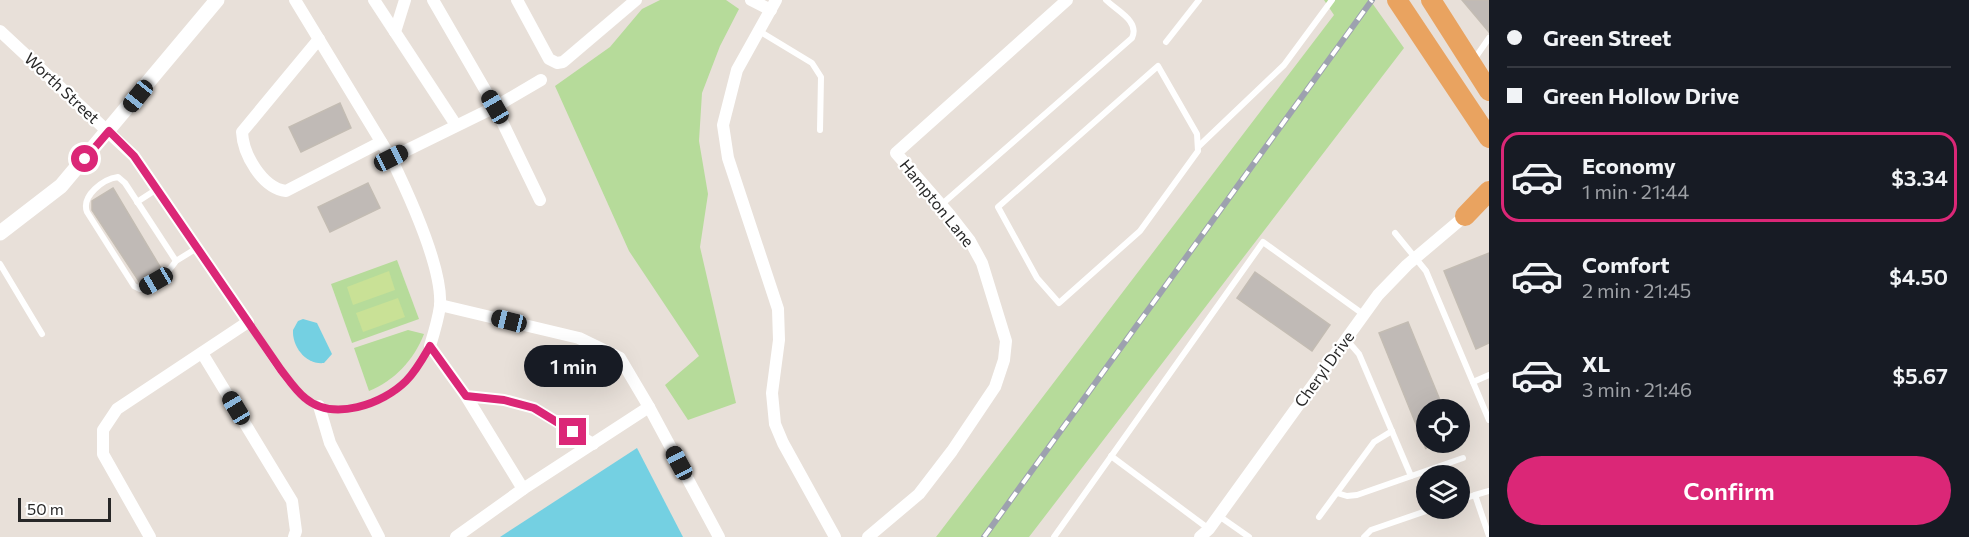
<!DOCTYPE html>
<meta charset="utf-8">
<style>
body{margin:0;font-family:Commissioner,sans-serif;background:#242831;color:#f1f3f6;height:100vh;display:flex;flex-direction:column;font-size:22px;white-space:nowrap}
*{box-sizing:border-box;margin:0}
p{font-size:20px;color:#9ea1a6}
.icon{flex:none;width:33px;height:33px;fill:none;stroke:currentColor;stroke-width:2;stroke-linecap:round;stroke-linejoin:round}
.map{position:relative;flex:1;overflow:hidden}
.side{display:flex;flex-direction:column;background:#171b24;width:480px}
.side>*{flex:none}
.top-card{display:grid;align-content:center;height:132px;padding:0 18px;background:#171b24}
.fabs{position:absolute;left:1416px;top:399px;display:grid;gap:12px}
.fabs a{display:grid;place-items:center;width:54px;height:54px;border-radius:50%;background:#171b24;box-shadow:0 6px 24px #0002;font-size:30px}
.scale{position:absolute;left:18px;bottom:15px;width:93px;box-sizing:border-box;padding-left:6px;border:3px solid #272727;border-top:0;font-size:16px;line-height:21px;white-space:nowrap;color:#272727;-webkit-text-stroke:4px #fff;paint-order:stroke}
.end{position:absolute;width:27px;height:27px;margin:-14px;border:8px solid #db2777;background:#fff;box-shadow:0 0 0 3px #fff}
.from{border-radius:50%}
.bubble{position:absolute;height:42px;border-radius:21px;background:#171b24;box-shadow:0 6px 24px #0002;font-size:20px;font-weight:600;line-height:42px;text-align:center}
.car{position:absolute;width:18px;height:36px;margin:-18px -9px;border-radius:8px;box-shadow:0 0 4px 2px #0007;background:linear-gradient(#222 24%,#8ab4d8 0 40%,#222 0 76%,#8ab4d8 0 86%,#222 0)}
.top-card b{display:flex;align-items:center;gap:21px;height:57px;font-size:22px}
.top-card b+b{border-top:2px solid #363941}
.top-card i{width:15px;height:15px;background:#f1f3f6}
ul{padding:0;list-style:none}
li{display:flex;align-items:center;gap:18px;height:90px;margin:0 12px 9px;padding:0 6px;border:3px solid transparent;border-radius:18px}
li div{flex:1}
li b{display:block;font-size:22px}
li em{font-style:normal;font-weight:600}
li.on{border-color:#db2777}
li>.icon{width:54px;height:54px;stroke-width:1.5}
.cta{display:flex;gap:12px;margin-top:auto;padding:12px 18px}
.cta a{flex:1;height:69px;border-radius:36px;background:#db2777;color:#fff;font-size:24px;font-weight:600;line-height:69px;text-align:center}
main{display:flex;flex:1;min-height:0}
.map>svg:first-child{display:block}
.green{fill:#b6db9a}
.pitch{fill:#c9e196}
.water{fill:#74d0e2}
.building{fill:#c0bab6;stroke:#c3bcb3;stroke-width:1.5}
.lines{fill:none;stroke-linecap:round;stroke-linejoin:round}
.service{stroke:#fff;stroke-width:6}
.minor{stroke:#fff;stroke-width:12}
.tertiary{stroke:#fff;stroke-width:15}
.trunk{stroke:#e9a360;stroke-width:20}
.rail-casing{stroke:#9da1af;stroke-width:6}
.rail{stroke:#fff;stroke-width:4;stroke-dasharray:11;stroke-linecap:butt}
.route{stroke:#db2777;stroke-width:8}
.labels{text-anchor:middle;stroke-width:4.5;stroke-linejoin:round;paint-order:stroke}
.street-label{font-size:16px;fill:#272727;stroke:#fff}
</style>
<main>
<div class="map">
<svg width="1489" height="537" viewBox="0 0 1489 537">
<rect width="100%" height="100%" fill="#e8e0d9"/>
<!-- green -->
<g class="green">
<polygon points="660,0 726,0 739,9 720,46 702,93 699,141 708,194 700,247 736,403 688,420 665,385 699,356 629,251 555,86 610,47 642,9"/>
<polygon points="1324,0 1370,0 1404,48 1029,537 936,537 1334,15"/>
<polygon points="397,260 419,319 352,343 331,284"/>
<path d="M 408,330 L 424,334 C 414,360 394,381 369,391 L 354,348 Z"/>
</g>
<!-- pitch -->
<g class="pitch">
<polygon points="389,271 395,290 353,305 347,287"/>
<polygon points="398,298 405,317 363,332 356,313"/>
</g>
<!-- water -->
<g class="water">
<path d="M 303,319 L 317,323 L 332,354 L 324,363 C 306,365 292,347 293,330 L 298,321 Z"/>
<polygon points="637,448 683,537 500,537"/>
</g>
<!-- building -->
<g class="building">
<polygon points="1462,0 1489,0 1489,32"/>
<polygon points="340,103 351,128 301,152 289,127"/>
<polygon points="368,183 380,208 330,232 318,207"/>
<polygon points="113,188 162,270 140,283 92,210 92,201"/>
<polygon points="1489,253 1489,343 1476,349 1444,271"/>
<polygon points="1255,272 1330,325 1312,351 1237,298"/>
<polygon points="1408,322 1444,410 1426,410 1426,449 1379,333"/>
</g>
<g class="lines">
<!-- service -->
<g class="service">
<polyline points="759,31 812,63 821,77 820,130"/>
<polyline points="1166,42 1199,0"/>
<polyline points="1473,61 1489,38"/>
<polygon points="1158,66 1197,134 1198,151 1140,231 1059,303 1037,278 998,207"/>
<polyline points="1199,146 1284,65 1332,0"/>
<polyline points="137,202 157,189"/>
<path d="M 941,205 L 1132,38 C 1140,21 1117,11 1106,0"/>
<polyline points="1395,233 1426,271 1489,420"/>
<path d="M 176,261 C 167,274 155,285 140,289 L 134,286 L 87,212 C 81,196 103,179 118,177 L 125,183 L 176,261 L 197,248"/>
<polyline points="0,264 42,334"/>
<path d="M 248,322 C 262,343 286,385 306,399 C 336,421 383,404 407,381 C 416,371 423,358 430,346"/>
<polyline points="1346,339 1359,354 1411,476"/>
<polyline points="1473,382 1489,375"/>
<polyline points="1111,456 1209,529"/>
<polyline points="1337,493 1347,496 1357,495 1463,458"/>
<polyline points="1475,495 1489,491"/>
<polyline points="1460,500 1475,495 1489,536"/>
<polyline points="1219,516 1249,537"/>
<polyline points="1319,517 1374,442 1392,431"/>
<polyline points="1054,537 1263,242 1363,314"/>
<polyline points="1364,537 1371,530 1435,508"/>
</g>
<!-- minor -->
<g class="minor">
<path d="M 295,0 L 391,158 C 408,193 443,268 440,306 C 438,320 434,333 430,346 L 466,396 L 504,400 L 534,408 L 593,444"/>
<polyline points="374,0 395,32"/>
<polyline points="405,0 395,32 456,125"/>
<polyline points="433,0 495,107 540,200"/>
<polyline points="517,0 549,59 557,63 563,62 636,0"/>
<polyline points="751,0 771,10"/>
<polyline points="776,0 737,70 723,125 728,158 778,309 779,340 772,393 775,424 783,443 835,537"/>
<polyline points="0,31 134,156 248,322 117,409 103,430 103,454 150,537"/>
<path d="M 319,39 L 242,132 C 243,154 262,188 286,191 L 381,142"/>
<polyline points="391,158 495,107 541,80"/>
<polyline points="440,305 579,338 620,358 649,407 719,537"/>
<polyline points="202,353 292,501 296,531 294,537"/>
<polyline points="466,396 523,489"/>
<polyline points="319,406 330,443 379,537"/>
<polyline points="456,537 523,489 649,407"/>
<polyline points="868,537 919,494 952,451 995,387 1004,360 1006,341 982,263 970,241 949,214 896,153 1067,0"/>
<polyline points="1200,537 1209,529 1378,295 1407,265 1465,216"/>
</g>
<!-- tertiary -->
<polyline class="tertiary" points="0,233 61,186 217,0"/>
<!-- trunk -->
<g class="trunk">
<polyline points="1397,0 1489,138"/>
<polyline points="1431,0 1489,91"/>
<polyline points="1465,216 1489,191"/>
</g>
<!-- rail casing -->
<g class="rail-casing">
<polyline id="rail" points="984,537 1372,0"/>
</g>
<!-- rail -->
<use href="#rail" class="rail"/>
</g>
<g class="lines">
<!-- route -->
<path class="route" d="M 85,159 L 109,131 L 134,156 L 281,370 C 288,379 296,391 305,398 C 333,422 383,404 406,381 C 416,371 423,358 430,346 L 466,396 L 504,400 L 534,408 L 573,432"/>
</g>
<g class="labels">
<!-- street labels -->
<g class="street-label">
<text transform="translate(62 88) rotate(43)" y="6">Worth Street</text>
<text transform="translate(937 203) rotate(51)" y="6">Hampton Lane</text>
<text transform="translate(1324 369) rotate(-54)" y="6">Cheryl Drive</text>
</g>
</g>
</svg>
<div class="fabs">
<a><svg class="icon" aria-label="locate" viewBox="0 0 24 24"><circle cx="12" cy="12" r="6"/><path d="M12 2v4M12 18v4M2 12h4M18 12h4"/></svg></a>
<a><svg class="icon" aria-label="layers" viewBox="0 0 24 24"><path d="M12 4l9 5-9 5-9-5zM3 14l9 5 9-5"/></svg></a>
</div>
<div class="scale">50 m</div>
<i class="end from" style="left:85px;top:159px"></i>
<i class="end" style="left:573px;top:432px"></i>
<div class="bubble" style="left:524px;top:345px;width:99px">1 min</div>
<i class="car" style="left:138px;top:96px;rotate:219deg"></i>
<i class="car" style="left:495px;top:107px;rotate:330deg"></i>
<i class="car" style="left:391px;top:158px;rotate:63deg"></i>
<i class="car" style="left:156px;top:281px;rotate:240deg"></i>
<i class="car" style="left:509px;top:321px;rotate:284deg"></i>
<i class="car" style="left:236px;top:408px;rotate:329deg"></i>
<i class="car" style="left:679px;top:463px;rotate:332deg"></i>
</div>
<section class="side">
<div class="top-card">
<b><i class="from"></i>Green Street</b>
<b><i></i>Green Hollow Drive</b>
</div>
<ul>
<li class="on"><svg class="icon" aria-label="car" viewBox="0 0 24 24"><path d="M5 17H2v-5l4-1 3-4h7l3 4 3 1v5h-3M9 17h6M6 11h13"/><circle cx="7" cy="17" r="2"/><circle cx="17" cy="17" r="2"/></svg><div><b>Economy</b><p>1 min · 21:44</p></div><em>$3.34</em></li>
<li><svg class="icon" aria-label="car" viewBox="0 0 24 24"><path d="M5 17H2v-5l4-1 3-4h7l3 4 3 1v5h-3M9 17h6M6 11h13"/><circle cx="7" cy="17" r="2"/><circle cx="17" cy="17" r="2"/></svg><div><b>Comfort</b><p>2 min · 21:45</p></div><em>$4.50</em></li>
<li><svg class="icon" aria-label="car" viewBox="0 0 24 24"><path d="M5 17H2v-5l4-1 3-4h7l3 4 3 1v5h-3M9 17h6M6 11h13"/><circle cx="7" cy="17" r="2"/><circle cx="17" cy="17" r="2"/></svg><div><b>XL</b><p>3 min · 21:46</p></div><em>$5.67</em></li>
</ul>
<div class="cta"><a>Confirm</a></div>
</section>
</main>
